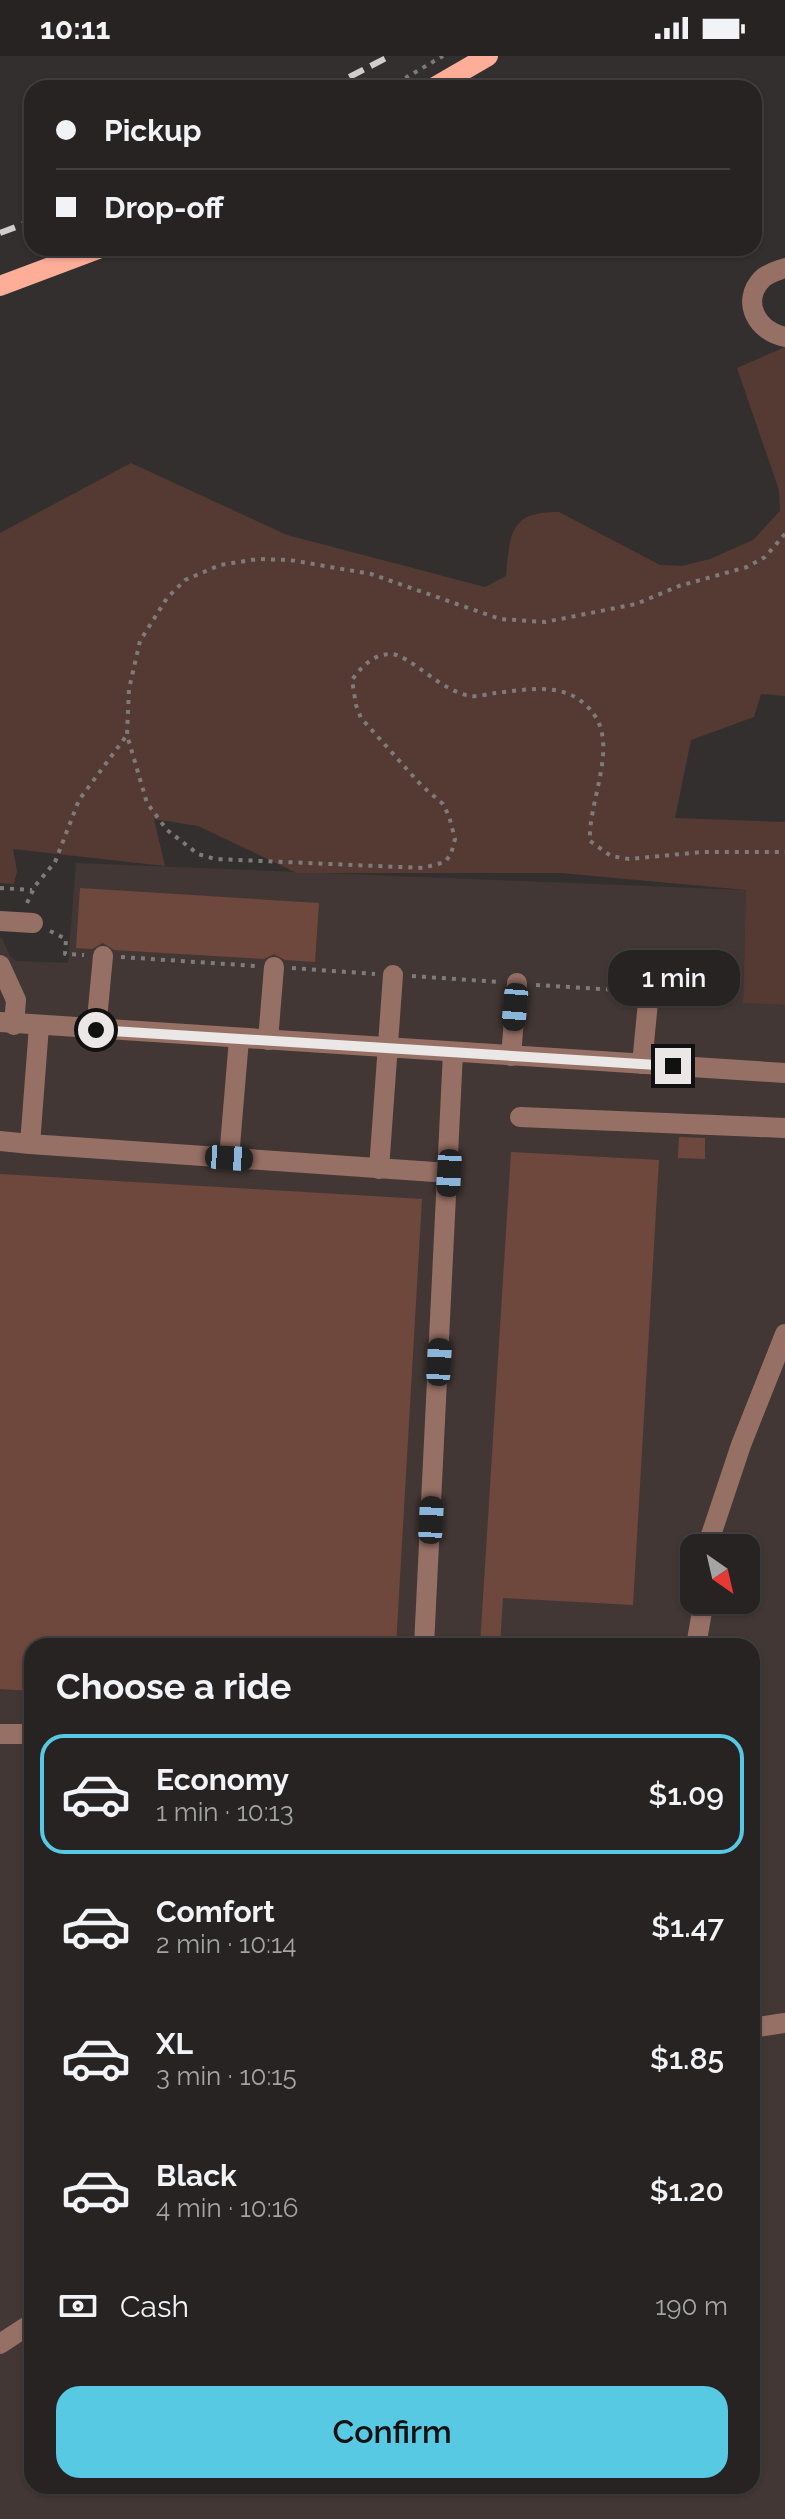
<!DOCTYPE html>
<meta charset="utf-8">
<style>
body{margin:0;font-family:Raleway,sans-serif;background:#2e2b2a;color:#f1f3f6;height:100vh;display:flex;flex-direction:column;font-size:30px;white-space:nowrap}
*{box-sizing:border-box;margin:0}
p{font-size:26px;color:#a4a4a5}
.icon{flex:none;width:44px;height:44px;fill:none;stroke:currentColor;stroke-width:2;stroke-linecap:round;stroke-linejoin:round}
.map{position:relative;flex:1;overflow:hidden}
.side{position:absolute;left:24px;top:1582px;width:736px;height:856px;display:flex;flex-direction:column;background:#262322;border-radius:24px;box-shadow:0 2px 6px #0004,0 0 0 2px #424040}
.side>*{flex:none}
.hud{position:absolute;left:24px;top:24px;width:738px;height:176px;border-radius:24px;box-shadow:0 2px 6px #0004,0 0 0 2px #424040;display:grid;align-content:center;height:176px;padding:0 32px;background:#262322}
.needle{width:52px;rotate:146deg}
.buttons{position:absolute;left:680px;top:1478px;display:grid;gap:16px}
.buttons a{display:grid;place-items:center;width:80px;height:80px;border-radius:16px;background:#262322;box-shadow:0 2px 6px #0004,0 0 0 2px #424040;font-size:40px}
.end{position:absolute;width:36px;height:36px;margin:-18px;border:10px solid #eae7e6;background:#111;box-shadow:0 0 0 4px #111}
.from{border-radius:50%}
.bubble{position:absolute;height:56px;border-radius:24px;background:#262322;box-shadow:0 2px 6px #0004,0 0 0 2px #424040;font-size:26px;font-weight:600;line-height:56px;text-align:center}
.car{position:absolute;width:24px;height:48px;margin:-24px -12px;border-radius:10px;box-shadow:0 0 6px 2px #0007;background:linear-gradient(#222 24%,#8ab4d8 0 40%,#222 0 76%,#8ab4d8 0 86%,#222 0)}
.hud b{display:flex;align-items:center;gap:28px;height:76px;font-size:30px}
.hud b+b{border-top:2px solid #424040}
.hud i{width:20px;height:20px;background:#f1f3f6}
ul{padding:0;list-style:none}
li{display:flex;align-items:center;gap:24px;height:120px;margin:0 16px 12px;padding:0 16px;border:4px solid transparent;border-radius:24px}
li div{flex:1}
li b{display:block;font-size:30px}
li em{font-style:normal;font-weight:600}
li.selected{border-color:#57c9e2}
li>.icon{width:72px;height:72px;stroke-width:1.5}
h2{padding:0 32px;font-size:36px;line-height:96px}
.pay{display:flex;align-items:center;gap:20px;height:88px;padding:0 32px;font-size:30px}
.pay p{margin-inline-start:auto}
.primary-button{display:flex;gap:16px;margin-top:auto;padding:16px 32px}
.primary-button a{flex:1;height:92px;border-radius:24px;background:#57c9e2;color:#111;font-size:32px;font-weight:600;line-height:92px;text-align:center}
.status{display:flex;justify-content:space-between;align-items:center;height:56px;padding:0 40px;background:#262322;direction:ltr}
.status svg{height:22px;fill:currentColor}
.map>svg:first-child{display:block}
.built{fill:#423734;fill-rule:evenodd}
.green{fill:#553a33}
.building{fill:#6f483d}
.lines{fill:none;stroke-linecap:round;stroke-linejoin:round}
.path{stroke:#7e7b7a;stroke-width:4;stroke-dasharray:4 6;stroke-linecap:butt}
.minor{stroke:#977065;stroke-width:20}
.major{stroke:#fead98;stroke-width:20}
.rail{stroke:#d1cdcc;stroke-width:6;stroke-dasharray:16 8;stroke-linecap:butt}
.route{stroke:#eae7e6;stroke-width:10}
</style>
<div class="status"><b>10:11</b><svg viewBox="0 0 49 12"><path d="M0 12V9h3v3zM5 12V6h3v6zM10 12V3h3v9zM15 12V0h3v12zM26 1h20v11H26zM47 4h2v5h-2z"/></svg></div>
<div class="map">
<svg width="785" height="2463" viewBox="0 0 785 2463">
<rect width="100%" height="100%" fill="#332f2e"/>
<!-- built -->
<path class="built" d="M 76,807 L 746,834 L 743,947 L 785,949 L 785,2463 L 0,2463 L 0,883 L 2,882 L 10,900 L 16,905 L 68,907 ZM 694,1492 L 746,1492 L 746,1544 L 694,1544 ZM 32,1590 L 752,1590 L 752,2430 L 32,2430 Z"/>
<!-- green -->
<path class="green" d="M 785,291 L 785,640 L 761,638 L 754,661 L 691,684 L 675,762 L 785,766 L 785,949 L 743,947 L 746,834 L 561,817 L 297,817 L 198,770 L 154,763 L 165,810 L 13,793 L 17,815 L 14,828 L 0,827 L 0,477 L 131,407 L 287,479 L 485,531 L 506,520 C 510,480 508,455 559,456 L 660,509 L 682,510 L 710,503 L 753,484 L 780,455 L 779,434 L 737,312 Z"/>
<!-- building -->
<g class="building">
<polygon points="80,832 319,847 315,906 285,904 274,898 264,903 114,894 103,887 92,893 76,892"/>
<polygon points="679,1081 705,1082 705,1103 678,1102"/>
<polygon points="511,1096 659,1104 633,1549 503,1542 500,1590 480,1590"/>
<polygon points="0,1118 422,1143 396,1590 32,1590 32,1635 0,1633"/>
</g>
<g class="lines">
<!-- path -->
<g class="path">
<polyline points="388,32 443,0"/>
<path d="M 785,478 L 765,501 L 747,511 L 679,530 L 636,548 L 545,566 L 500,563 L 371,518 L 290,504 L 258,503 L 220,509 L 185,524 L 167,542 L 140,585 L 129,633 L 127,679 L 147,747 L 167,774 L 198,798 L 215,803 L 423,812 L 445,806 L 451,798 L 455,783 L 449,760 L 443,748 L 421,729 L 361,662 L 356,649 L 352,624 C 361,611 373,598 391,598 C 409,598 441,636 471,640 C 478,641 488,638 495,637 C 532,633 571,624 595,660 C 617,693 588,747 590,785 L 611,800 L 629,803 L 702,796 L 785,796"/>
<polyline points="0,832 32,834"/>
<polyline points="27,847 35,830 55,806 79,744 127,679"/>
<polyline points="50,875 66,883 65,898 84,899"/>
<polyline points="121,901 256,910"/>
<polyline points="292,912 375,918"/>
<polyline points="412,920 499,926"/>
<polyline points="536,929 618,934 630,946"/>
</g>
<!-- minor -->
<g class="minor">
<path d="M 785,212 C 777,215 768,217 762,223 C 740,246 758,276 785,281"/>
<polyline points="0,865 33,867"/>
<polyline points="0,909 16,944 14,969"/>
<polyline points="0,966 785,1017"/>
<polyline points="39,970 30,1088 449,1117"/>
<polyline points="96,974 103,900"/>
<polyline points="268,984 274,911"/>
<polyline points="511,1000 517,927"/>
<polyline points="642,1008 648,946"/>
<polyline points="520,1061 785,1072"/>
<polyline points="0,1085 30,1088"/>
<polyline points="229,1102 239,983"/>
<polyline points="379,1113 393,919"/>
<polyline points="710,1492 711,1479 741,1389 785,1278"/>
<polyline points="424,1590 453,996"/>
<polyline points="696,1590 704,1544"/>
<polyline points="0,1678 32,1678"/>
<polyline points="752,1972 785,1967"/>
<polyline points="0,2288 32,2267"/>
</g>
<!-- major -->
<g class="major">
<polyline points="433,32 488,0"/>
<polyline points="0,230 101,192"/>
</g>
<!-- rail -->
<g class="rail">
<polyline points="328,32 390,0"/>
<polyline points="0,177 32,165"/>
</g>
</g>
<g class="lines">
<!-- route -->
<polyline class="route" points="96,974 673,1010"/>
</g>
</svg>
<div class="buttons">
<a><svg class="needle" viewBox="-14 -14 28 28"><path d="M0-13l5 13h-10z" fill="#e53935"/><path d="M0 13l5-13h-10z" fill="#a4a4a5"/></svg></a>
</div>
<i class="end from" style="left:96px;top:974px"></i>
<i class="end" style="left:673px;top:1010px"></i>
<div class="bubble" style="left:608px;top:894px;width:132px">1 min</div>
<i class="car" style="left:515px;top:951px;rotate:185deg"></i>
<i class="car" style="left:229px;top:1102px;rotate:94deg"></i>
<i class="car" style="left:449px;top:1117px;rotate:183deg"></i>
<i class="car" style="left:439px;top:1306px;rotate:3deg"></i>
<i class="car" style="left:431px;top:1464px;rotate:3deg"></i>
<div class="hud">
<b><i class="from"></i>Pickup</b>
<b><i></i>Drop-off</b>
</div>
<section class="side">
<h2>Choose a ride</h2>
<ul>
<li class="selected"><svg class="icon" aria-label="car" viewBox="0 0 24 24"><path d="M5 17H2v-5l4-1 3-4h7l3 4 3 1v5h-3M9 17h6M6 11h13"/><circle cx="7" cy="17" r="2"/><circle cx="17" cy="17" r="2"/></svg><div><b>Economy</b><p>1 min · 10:13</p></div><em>$1.09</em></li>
<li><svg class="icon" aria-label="car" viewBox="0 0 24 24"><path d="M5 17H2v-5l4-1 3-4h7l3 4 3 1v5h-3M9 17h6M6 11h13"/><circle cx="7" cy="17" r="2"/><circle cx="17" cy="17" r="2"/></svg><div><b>Comfort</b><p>2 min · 10:14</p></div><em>$1.47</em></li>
<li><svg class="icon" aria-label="car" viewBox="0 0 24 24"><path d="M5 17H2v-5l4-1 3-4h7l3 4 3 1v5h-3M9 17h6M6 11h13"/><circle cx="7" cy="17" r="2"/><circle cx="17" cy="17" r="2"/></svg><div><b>XL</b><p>3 min · 10:15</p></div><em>$1.85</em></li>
<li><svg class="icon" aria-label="car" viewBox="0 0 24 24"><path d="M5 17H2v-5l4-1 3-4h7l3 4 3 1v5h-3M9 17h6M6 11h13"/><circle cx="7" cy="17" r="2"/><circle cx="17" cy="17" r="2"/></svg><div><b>Black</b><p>4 min · 10:16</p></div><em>$1.20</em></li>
</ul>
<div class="pay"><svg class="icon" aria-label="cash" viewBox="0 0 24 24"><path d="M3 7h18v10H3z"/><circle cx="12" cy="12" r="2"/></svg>Cash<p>190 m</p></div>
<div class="primary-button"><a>Confirm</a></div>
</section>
</div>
